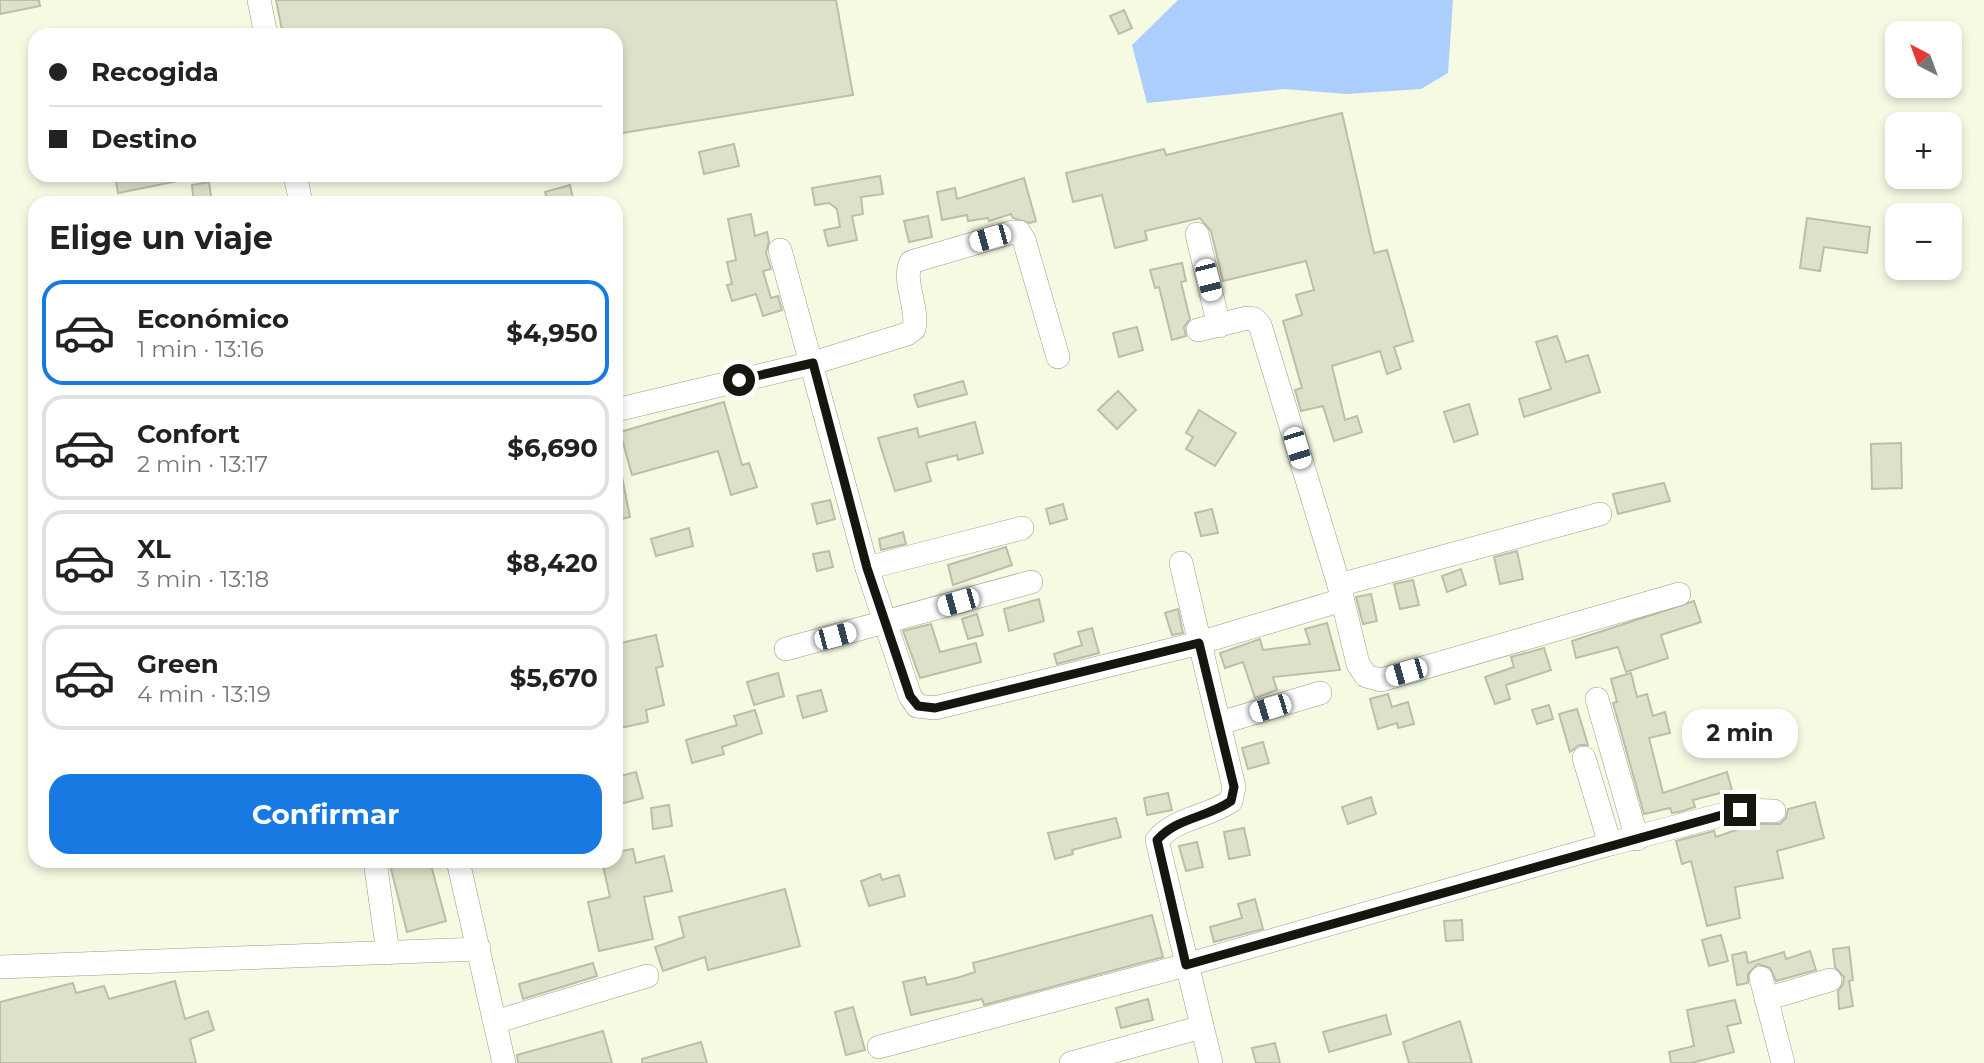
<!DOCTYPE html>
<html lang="es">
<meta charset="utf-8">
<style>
body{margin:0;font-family:Montserrat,sans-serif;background:#f2f2f2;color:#222;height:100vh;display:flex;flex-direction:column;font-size:26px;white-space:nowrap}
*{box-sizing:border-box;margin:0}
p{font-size:23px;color:#767676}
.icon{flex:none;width:38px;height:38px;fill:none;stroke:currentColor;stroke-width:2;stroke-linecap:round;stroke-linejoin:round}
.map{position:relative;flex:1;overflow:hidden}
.panel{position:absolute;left:28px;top:196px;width:595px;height:672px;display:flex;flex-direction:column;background:#fff;border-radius:21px;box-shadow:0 4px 10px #0003}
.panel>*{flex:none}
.top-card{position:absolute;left:28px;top:28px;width:595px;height:154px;border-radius:21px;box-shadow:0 4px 10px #0003;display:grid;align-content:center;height:154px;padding:0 21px;background:#fff}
.needle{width:46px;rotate:319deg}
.fabs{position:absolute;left:1885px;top:21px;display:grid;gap:14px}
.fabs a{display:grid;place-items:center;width:77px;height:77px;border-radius:14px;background:#fff;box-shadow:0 4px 10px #0003;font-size:35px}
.end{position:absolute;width:32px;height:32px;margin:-16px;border:9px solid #15160e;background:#fff;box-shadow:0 0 0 4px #fff}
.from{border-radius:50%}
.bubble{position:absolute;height:49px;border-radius:21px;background:#fff;box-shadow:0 4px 10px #0003;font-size:23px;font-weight:700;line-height:49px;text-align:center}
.car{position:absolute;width:21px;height:42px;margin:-21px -10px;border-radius:9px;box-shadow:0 0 5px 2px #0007;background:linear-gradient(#fff 24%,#345 0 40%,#fff 0 76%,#345 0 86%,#fff 0)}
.top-card b{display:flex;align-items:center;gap:24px;height:66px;font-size:26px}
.top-card b+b{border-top:2px solid #e0e0e0}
.top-card i{width:18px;height:18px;background:#222}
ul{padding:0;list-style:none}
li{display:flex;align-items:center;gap:21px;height:105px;margin:0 14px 10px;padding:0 7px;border:4px solid #e0e0e0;border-radius:21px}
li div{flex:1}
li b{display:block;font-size:26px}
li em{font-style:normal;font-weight:700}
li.selected{border-color:#1879e2}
li>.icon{width:63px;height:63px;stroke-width:1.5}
h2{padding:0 21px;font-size:32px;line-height:84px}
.primary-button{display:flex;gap:14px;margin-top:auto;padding:14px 21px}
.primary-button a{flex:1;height:80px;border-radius:21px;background:#1879e2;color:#fff;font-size:28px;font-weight:700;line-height:80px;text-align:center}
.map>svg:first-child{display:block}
.water{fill:#abcefc}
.building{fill:#dee0ca;stroke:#bcbea8;stroke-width:2}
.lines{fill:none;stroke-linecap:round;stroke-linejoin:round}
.minor-casing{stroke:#9a9c87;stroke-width:24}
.minor{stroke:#fff;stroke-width:23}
.route{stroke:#15160e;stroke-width:9}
</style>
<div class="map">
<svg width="1984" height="1063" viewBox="0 0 1984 1063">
<rect width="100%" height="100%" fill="#f7fae3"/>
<!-- water -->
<polygon class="water" points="1178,0 1453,0 1448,73 1421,89 1347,94 1284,89 1147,103 1132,45"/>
<!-- building -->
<g class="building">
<polygon points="0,0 39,0 40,6 0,14"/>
<polygon points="276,0 836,0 853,95 616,134 616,35 283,35"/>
<polygon points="1124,10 1132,28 1119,34 1110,16"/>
<polygon points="1342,113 1374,253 1387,250 1413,341 1394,347 1401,369 1387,374 1380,351 1332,366 1345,420 1357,416 1362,432 1334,441 1323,406 1301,411 1295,390 1302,388 1283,321 1302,315 1296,295 1314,290 1306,261 1223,281 1211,231 1200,218 1145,231 1147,240 1115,248 1102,195 1073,202 1066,173 1164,149 1166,155"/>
<polygon points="734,144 739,166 704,174 699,152"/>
<polygon points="115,175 177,175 178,181 118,193"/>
<polygon points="880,176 883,194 861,197 863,214 852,216 857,240 828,246 824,230 840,227 837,209 829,203 815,205 812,188"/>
<polygon points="1024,178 1036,221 1030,223 1013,218 1011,214 989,221 988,218 968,221 967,215 942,220 937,192 955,188 957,199"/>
<polygon points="209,182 212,203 194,203 192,185"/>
<polygon points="570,185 574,203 548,203 545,192"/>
<polygon points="751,214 755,236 767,232 769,241 766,253 771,269 763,271 771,298 778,296 782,310 763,316 756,294 732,301 727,285 732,284 727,262 736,260 728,219"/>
<polygon points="928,216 932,237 909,242 904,221"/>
<polygon points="1807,218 1870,227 1867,253 1824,247 1820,271 1800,268"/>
<polygon points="1182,263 1186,281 1181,282 1190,319 1184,327 1186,336 1172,340 1159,287 1155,288 1150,270"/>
<polygon points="1137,327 1143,350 1119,357 1113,333"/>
<polygon points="1557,336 1566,362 1588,355 1600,392 1524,417 1519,399 1551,389 1536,342"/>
<polygon points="963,381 967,394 918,407 914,395"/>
<polygon points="1118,391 1136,410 1117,429 1098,410"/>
<polygon points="724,402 742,465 749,463 757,487 731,495 718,451 632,475 620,432"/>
<polygon points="1469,404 1478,434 1454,442 1444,412"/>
<polygon points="1199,410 1236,433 1215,466 1186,449 1193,437 1186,433"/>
<polygon points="975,422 983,453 958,460 957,455 926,463 931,481 895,491 878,438 917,428 919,437"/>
<polygon points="1901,443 1902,488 1872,489 1871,444"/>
<polygon points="616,477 622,477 630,517 616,520"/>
<polygon points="1664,483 1670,501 1618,514 1613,494"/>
<polygon points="830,500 835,519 817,524 812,504"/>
<polygon points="1063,504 1067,519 1050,524 1046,509"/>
<polygon points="1212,509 1218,533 1201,536 1195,513"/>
<polygon points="689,528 693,546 656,556 651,539"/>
<polygon points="903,532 906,544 881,550 879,539"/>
<polygon points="1006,547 1012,565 953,585 948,565"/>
<polygon points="829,551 833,567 817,571 813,554"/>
<polygon points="1517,551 1523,579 1500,584 1494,557"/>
<polygon points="1461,569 1466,585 1447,592 1442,576"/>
<polygon points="1413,580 1419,605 1400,609 1394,584"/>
<polygon points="1371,594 1377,621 1363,624 1356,597"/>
<polygon points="1039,599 1044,621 1009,631 1004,609"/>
<polygon points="1694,601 1701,622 1661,635 1668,658 1626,672 1618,647 1576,658 1572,641"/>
<polygon points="1178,609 1183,633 1172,635 1165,613"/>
<polygon points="977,614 983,635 968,639 962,619"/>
<polygon points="1327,623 1340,670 1273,677 1277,690 1255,698 1243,662 1225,668 1220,653 1260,639 1263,650 1310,644 1305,629"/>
<polygon points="931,624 940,652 976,643 981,662 920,678 903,631"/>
<polygon points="1092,628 1099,653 1057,664 1054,654 1082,645 1078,632"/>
<polygon points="656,635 663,666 656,668 664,705 646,710 648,722 616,729 616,644"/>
<polygon points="1544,648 1551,670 1506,685 1510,699 1495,704 1485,677 1514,667 1511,657"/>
<polygon points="778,673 784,696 754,705 747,682"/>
<polygon points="1631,673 1637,697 1647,694 1653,716 1665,712 1670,733 1649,738 1663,793 1727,772 1732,790 1693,800 1695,807 1679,812 1672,813 1670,808 1644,814 1613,703 1617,702 1611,679"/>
<polygon points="821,690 827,711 803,718 797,696"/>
<polygon points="1388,694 1392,707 1408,702 1414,724 1398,728 1397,723 1378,729 1370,699"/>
<polygon points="1549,705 1553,719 1537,724 1532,710"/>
<polygon points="1577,709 1588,745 1579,745 1570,752 1559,714"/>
<polygon points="755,710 762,733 722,747 724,754 692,763 686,740 737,725 734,716"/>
<polygon points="1263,742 1269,763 1248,769 1242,748"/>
<polygon points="636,772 643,798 616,805 616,777"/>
<polygon points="1168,793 1172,810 1147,815 1144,798"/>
<polygon points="1371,797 1376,814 1348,824 1342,807"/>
<polygon points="1815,802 1824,838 1777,851 1783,878 1735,887 1740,918 1707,926 1691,861 1682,864 1676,841 1714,831 1716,837 1753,824 1780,824 1786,818 1788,809"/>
<polygon points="669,805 672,826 653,829 651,808"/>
<polygon points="1116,818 1121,837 1072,850 1073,854 1055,859 1048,833"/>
<polygon points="1244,828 1250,855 1229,859 1224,832"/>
<polygon points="1197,842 1203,867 1186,871 1179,846"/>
<polygon points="633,849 636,863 664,856 672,891 644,897 653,939 599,951 588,902 610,897 602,861 616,861 616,852"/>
<polygon points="389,861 430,861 446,921 407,932"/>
<polygon points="880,874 882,880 899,875 905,896 869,906 861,881"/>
<polygon points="785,889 800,946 708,970 705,957 663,971 655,947 684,937 679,917"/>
<polygon points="1255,899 1263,929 1214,942 1210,927 1242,918 1238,904"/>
<polygon points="1152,915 1163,957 984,1005 982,999 911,1015 903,982 925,977 927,985 960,977 975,972 973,963"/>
<polygon points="1462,920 1463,940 1446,941 1444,921"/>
<polygon points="1721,935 1728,961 1709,966 1702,940"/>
<polygon points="1849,947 1853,980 1849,981 1853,1006 1839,1009 1838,991 1843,984 1844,977 1835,967 1833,949"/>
<polygon points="1810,951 1816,970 1776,981 1770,968 1758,964 1748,974 1748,983 1737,985 1732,955 1746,952 1748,963 1784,952 1786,959"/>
<polygon points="593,963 597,976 523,999 519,984"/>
<polygon points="175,981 185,1019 208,1011 214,1030 190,1039 196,1063 0,1063 0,1002 73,983 76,993 104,986 109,999"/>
<polygon points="1148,999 1153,1020 1121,1028 1116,1008"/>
<polygon points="1735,1000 1741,1023 1727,1026 1734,1052 1691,1063 1671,1063 1669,1052 1694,1046 1687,1010"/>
<polygon points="853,1007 865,1050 846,1055 835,1012"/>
<polygon points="1386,1015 1391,1034 1329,1052 1323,1032"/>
<polygon points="1460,1021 1472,1063 1409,1063 1403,1042"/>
<polygon points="603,1031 612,1063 518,1063 517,1055"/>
<polygon points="701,1042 707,1063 642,1063 642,1059"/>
<polygon points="1275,1043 1280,1063 1256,1063 1252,1048"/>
</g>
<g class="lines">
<!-- minor casing -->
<g class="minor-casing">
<g id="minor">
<polyline points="259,0 266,35"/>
<polyline points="295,175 301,203"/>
<polyline points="1197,234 1219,326"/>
<polyline points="780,250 867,568 910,696 917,706 935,708 1199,643 1342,600"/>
<polyline points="1198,330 1247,318 1254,319 1260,325 1339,585 1358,664 1366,676 1381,680 1679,594"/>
<path d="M 616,410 L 813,363 L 907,334 L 914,329 C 919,307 902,282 911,262 L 1013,232 L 1019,232 L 1024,240 L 1058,357"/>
<path d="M 1181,563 L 1234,787 L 1231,801 C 1206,818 1177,817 1157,840 L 1211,1063"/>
<polyline points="867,568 1022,528"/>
<polyline points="1339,585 1600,514"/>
<polyline points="786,649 1031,582"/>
<polyline points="1597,699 1637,839"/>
<polyline points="1220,723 1320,693"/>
<polyline points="1584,758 1610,844"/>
<polyline points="375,861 388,953"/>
<polyline points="458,861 504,1063"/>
<polyline points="0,967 479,949"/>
<polyline points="1761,978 1783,1063"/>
<polyline points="1766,999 1830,980"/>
<polyline points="495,1022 647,976"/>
<polyline points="879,1047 1186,965 1610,844 1740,810 1774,811"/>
<polyline points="1071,1063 1202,1027"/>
</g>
</g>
<!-- minor -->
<use href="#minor" class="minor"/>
</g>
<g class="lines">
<!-- route -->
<path class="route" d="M 739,380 L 813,363 L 867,568 L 910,696 L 918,706 L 935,708 L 1199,643 L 1234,787 L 1231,801 C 1207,818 1178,817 1157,840 L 1186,965 L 1740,810"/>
</g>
</svg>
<div class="fabs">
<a><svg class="needle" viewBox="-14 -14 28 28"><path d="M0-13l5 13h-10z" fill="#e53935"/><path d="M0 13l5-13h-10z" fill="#767676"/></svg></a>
<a>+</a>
<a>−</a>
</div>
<i class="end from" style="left:739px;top:380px"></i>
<i class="end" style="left:1740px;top:810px"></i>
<div class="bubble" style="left:1682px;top:709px;width:116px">2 min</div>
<i class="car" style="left:990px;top:238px;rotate:254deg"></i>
<i class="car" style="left:1208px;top:280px;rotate:166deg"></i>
<i class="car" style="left:1297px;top:448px;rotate:163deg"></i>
<i class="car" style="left:958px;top:602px;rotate:254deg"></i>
<i class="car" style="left:835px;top:636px;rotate:75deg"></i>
<i class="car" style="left:1406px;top:672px;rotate:254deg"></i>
<i class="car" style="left:1270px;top:708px;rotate:253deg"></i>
<div class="top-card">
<b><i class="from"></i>Recogida</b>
<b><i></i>Destino</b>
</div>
<section class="panel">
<h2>Elige un viaje</h2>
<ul>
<li class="selected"><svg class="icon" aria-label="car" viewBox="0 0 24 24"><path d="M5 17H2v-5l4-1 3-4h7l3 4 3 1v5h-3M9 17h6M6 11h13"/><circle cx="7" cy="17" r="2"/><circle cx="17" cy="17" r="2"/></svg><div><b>Económico</b><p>1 min · 13:16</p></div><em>$4,950</em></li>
<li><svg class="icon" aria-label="car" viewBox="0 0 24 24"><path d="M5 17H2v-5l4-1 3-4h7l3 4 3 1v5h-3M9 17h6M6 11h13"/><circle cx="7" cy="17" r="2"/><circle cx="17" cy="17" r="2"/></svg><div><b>Confort</b><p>2 min · 13:17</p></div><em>$6,690</em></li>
<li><svg class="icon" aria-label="car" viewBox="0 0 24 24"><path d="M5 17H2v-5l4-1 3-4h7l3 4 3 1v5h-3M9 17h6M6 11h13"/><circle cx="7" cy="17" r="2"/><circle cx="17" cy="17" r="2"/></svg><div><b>XL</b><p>3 min · 13:18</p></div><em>$8,420</em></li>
<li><svg class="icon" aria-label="car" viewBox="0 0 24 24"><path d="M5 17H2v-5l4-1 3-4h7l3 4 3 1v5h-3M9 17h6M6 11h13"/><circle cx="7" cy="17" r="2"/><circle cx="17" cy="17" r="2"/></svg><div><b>Green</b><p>4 min · 13:19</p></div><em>$5,670</em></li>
</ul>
<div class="primary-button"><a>Confirmar</a></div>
</section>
</div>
